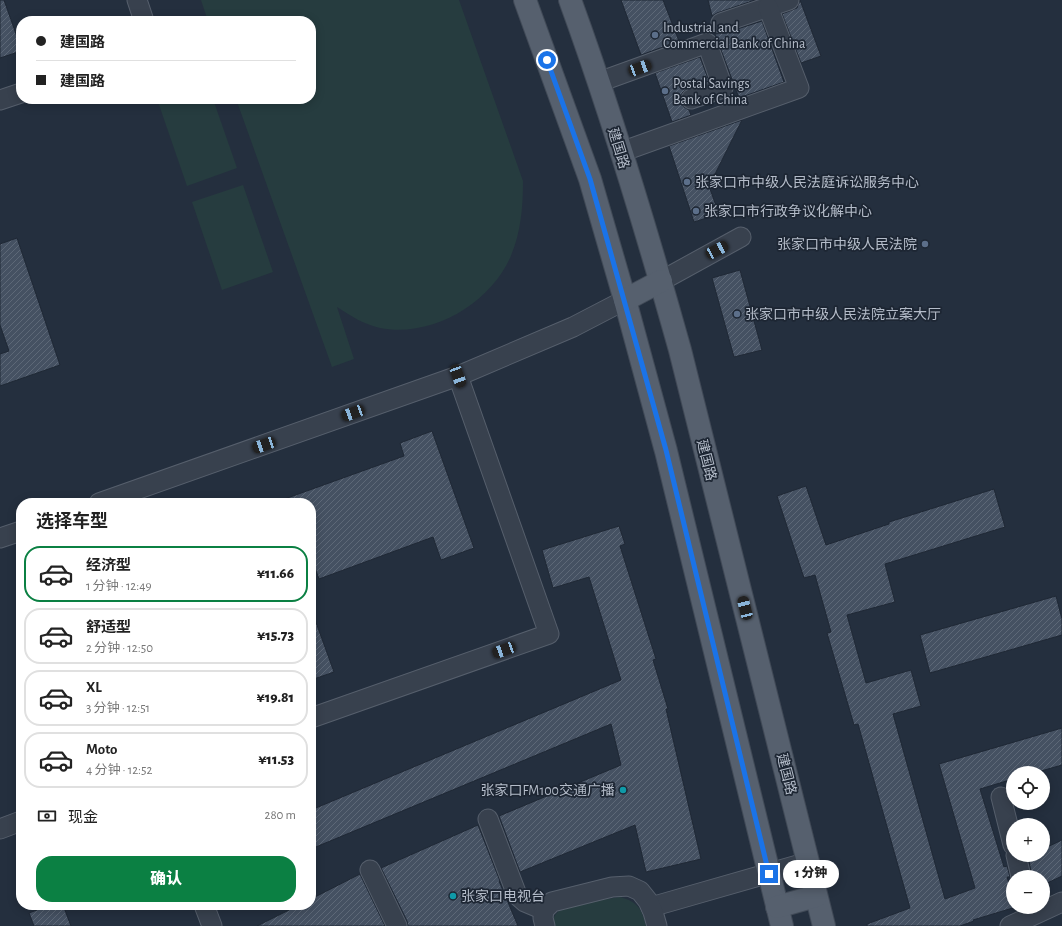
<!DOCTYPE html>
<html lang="zh">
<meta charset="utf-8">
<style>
body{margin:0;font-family:"Alegreya Sans","Noto Sans SC",sans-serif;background:#f6f6f6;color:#222;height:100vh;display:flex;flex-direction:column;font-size:15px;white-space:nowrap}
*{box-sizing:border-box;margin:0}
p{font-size:13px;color:#767676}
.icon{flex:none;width:22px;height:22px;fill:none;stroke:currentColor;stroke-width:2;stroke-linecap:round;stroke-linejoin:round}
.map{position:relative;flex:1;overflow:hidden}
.side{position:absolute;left:16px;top:498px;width:300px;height:412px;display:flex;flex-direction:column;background:#fff;border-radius:16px;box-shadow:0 2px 10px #0003}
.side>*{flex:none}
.hud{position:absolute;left:16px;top:16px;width:300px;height:88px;border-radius:16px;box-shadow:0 2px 10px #0003;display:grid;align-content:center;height:88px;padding:0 20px;background:#fff}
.controls{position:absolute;left:1006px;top:766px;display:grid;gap:8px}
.controls a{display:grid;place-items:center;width:44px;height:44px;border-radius:50%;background:#fff;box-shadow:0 2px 10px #0003;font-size:20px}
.end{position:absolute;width:18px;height:18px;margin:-9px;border:5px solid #1a73e8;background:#fff;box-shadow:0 0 0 2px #fff}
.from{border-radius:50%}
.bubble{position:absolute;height:28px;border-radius:14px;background:#fff;box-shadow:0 2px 10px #0003;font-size:13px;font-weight:800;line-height:28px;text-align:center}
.car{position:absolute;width:12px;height:24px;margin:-12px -6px;border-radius:5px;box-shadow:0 0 3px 1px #0007;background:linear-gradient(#222 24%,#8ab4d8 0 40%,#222 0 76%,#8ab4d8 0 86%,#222 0)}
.hud b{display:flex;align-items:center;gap:14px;height:38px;font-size:15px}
.hud b+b{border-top:1px solid #e0e0e0}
.hud i{width:10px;height:10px;background:#222}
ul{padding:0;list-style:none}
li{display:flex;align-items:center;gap:12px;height:56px;margin:0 8px 6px;padding:0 12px;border:2px solid #e0e0e0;border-radius:16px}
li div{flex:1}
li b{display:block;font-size:15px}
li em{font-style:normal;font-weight:800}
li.active{border-color:#0b8043}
li>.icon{width:36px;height:36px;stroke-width:1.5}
h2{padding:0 20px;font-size:18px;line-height:48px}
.pay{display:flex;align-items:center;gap:10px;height:44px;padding:0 20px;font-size:15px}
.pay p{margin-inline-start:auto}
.action{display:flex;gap:8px;margin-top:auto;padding:8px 20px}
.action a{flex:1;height:46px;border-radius:16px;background:#0b8043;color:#fff;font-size:16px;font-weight:800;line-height:46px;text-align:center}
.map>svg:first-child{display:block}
.grass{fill:#263c3f}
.building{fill:url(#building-hatch);stroke:#1f2835}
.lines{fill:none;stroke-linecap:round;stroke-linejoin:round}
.minor-casing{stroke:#565f6c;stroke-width:21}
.major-casing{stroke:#414a57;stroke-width:24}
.minor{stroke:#38414e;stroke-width:19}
.major{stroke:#56606e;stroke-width:22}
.route{stroke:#1a73e8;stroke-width:5}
.service-dot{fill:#5c6f8a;stroke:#1d2633;stroke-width:1.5}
.culture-dot{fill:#0f9aa8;stroke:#1d2633;stroke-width:1.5}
.labels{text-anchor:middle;stroke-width:3.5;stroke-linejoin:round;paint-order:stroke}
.poi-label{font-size:14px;fill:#b4bcc9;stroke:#1d2633;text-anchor:start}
.street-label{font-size:14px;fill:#b4bcc9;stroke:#1d2633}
</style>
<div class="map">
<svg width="1062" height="926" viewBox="0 0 1062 926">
<defs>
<pattern id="building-hatch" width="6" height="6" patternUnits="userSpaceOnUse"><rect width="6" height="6" fill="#455162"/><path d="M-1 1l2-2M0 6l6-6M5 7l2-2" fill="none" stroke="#5d6877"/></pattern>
</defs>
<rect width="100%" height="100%" fill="#242f3e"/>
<!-- grass -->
<g class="grass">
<path d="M 201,0 L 459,0 L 523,181 C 523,207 521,233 510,258 C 489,304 432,338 380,328 C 363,324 351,316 337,307 L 354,359 L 332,367 L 236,99 L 311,99 L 311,21 L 208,21 Z"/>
<polygon points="157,99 213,99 237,168 187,186"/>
<polygon points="243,185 273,272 222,290 192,202"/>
<path d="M 620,897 C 638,902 642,909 646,926 L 553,926 C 553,921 553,918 556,914 C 566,902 605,900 620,897 Z"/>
</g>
<!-- building -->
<g class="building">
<polygon points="0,0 4,0 21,48 21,51 0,58"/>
<polygon points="621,0 663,0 679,41 641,55"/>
<polygon points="708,0 755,0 717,13 712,16"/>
<polygon points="800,0 821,56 801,63 782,14 797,8"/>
<polygon points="762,21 784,82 739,98 715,34 725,33"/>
<polygon points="700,57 709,81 687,89 683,92 680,97 681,102 684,107 689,110 691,115 672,122 655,73"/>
<polygon points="742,120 709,186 719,214 694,222 669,146"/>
<polygon points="17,238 60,365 0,386 0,354 9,351 0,325 0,244"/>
<polygon points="740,270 762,350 734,357 712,278"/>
<polygon points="432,431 474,548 441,560 433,537 319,579 311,557 311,503 279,503 279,501 404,456 400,443"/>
<polygon points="806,486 826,545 889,524 889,522 994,489 1005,527 885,564 895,602 847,615 866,683 911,670 921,706 893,714 945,899 975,888 939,764 1062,728 1062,765 1034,773 1013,773 1013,779 980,789 1004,867 1007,866 1010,877 1007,877 1013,896 1013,907 1016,907 973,920 974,921 960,926 867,926 867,924 910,908 858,724 854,725 827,633 831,632 815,575 804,578 777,496"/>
<polygon points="619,526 625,544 620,546 656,659 653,660 668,709 666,709 701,859 646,872 635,825 520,872 499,816 621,765 611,724 311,849 311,810 621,680 589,577 553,588 542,550"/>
<polygon points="1056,596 1062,619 1062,635 930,673 920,635"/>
<polygon points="313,614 334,672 311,680 311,615"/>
<polygon points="478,825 500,881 499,881 518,926 408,926 407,921 381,868"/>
<polygon points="1062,840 1062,876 1043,885 1043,877 1032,877 1028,856 1030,855 1043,855 1043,849"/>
<polygon points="360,874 385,926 257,926 299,905 311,905 311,899"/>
<polygon points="50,905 63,905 71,926 34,926 29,913"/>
</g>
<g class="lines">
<!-- minor casing -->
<g class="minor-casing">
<g id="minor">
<polyline points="137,0 144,21"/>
<polyline points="721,23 789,0"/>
<polyline points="599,82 707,43 723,88 691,99"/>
<polyline points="0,100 21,93"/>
<polyline points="621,152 799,88 768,7"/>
<polyline points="661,281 741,237"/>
<polyline points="99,503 458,376 573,327 625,300"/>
<polyline points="0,538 21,531"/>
<polyline points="311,718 549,634 458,376"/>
<polyline points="1001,797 1013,845"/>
<polyline points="488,819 517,895 525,902 544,910"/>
<polyline points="0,829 21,821"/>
<polyline points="1016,855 1021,877"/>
<polyline points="370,870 397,926"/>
<polyline points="204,905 212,926"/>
<polyline points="651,907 808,862"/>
<polyline points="545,926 543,918 544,910 552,902 612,887 629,886 640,891 648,901 653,912 657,926"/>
<polyline points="1010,926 1062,902"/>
</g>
</g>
<!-- major casing -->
<g class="major-casing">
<g id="major">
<polyline points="525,0 590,179 625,300 666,451 782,926"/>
<path d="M 570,0 C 612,115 647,232 680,350 L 824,926"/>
<polyline points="625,300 661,281"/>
<polyline points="777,907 816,896"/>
</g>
</g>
<!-- minor -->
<use href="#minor" class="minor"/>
<!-- major -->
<use href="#major" class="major"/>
</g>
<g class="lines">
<!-- route -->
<polyline class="route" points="547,60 590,179 666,450 769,874"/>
</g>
<!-- markers -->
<g class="service-dot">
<circle cx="655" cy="35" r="4"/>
<circle cx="665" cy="91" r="4"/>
<circle cx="687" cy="182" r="4"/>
<circle cx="696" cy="211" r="4"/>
<circle cx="925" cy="244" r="4"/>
<circle cx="737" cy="314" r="4"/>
</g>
<g class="culture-dot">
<circle cx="623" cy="790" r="4"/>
<circle cx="453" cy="896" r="4"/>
</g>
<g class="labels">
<!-- poi labels -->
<g class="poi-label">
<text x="663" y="32">Industrial and<tspan x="663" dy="16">Commercial Bank of China</tspan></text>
<text x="673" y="88">Postal Savings<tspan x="673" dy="16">Bank of China</tspan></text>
<text x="695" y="187">张家口市中级人民法庭诉讼服务中心</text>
<text x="704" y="216">张家口市行政争议化解中心</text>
<text x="917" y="249" text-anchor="end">张家口市中级人民法院</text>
<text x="745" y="319">张家口市中级人民法院立案大厅</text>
<text x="615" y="795" text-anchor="end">张家口FM100交通广播</text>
<text x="461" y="901">张家口电视台</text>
</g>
<!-- street labels -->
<g class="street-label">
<text transform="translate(619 148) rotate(73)" y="5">建国路</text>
<text transform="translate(707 460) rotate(76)" y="5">建国路</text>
<text transform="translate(787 774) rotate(76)" y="5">建国路</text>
</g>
</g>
</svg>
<div class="controls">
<a><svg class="icon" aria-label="locate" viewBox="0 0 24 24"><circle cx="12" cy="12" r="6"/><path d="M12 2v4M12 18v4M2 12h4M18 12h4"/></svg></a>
<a>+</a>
<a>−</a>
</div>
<i class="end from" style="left:547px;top:60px"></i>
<i class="end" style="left:769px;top:874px"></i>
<div class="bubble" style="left:783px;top:860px;width:56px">1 分钟</div>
<i class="car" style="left:640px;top:68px;rotate:70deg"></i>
<i class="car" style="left:717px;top:250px;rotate:62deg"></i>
<i class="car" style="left:458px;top:376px;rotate:160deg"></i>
<i class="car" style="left:353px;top:413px;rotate:250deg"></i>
<i class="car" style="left:264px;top:445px;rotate:251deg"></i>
<i class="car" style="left:745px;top:608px;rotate:346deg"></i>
<i class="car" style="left:504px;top:650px;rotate:250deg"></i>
<div class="hud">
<b><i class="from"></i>建国路</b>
<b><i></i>建国路</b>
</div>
<section class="side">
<h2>选择车型</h2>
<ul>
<li class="active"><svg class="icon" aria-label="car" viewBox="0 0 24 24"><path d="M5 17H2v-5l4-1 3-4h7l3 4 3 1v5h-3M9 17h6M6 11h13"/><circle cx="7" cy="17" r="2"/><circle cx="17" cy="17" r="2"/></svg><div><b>经济型</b><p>1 分钟 · 12:49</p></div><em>¥11.66</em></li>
<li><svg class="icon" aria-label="car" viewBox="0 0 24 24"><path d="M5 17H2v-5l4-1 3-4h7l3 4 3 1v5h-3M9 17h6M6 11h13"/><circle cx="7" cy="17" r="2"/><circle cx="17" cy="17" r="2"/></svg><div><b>舒适型</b><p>2 分钟 · 12:50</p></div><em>¥15.73</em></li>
<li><svg class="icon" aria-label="car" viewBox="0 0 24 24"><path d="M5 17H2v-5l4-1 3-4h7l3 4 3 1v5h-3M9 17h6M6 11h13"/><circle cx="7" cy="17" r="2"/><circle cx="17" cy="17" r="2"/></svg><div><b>XL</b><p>3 分钟 · 12:51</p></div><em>¥19.81</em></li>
<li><svg class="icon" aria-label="car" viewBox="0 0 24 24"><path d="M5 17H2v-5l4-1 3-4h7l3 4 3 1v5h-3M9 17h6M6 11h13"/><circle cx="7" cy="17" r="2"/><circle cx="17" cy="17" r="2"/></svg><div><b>Moto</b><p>4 分钟 · 12:52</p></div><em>¥11.53</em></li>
</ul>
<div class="pay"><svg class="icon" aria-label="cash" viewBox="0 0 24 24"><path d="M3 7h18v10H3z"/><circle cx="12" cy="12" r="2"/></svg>现金<p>280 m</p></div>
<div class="action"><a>确认</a></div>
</section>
</div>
